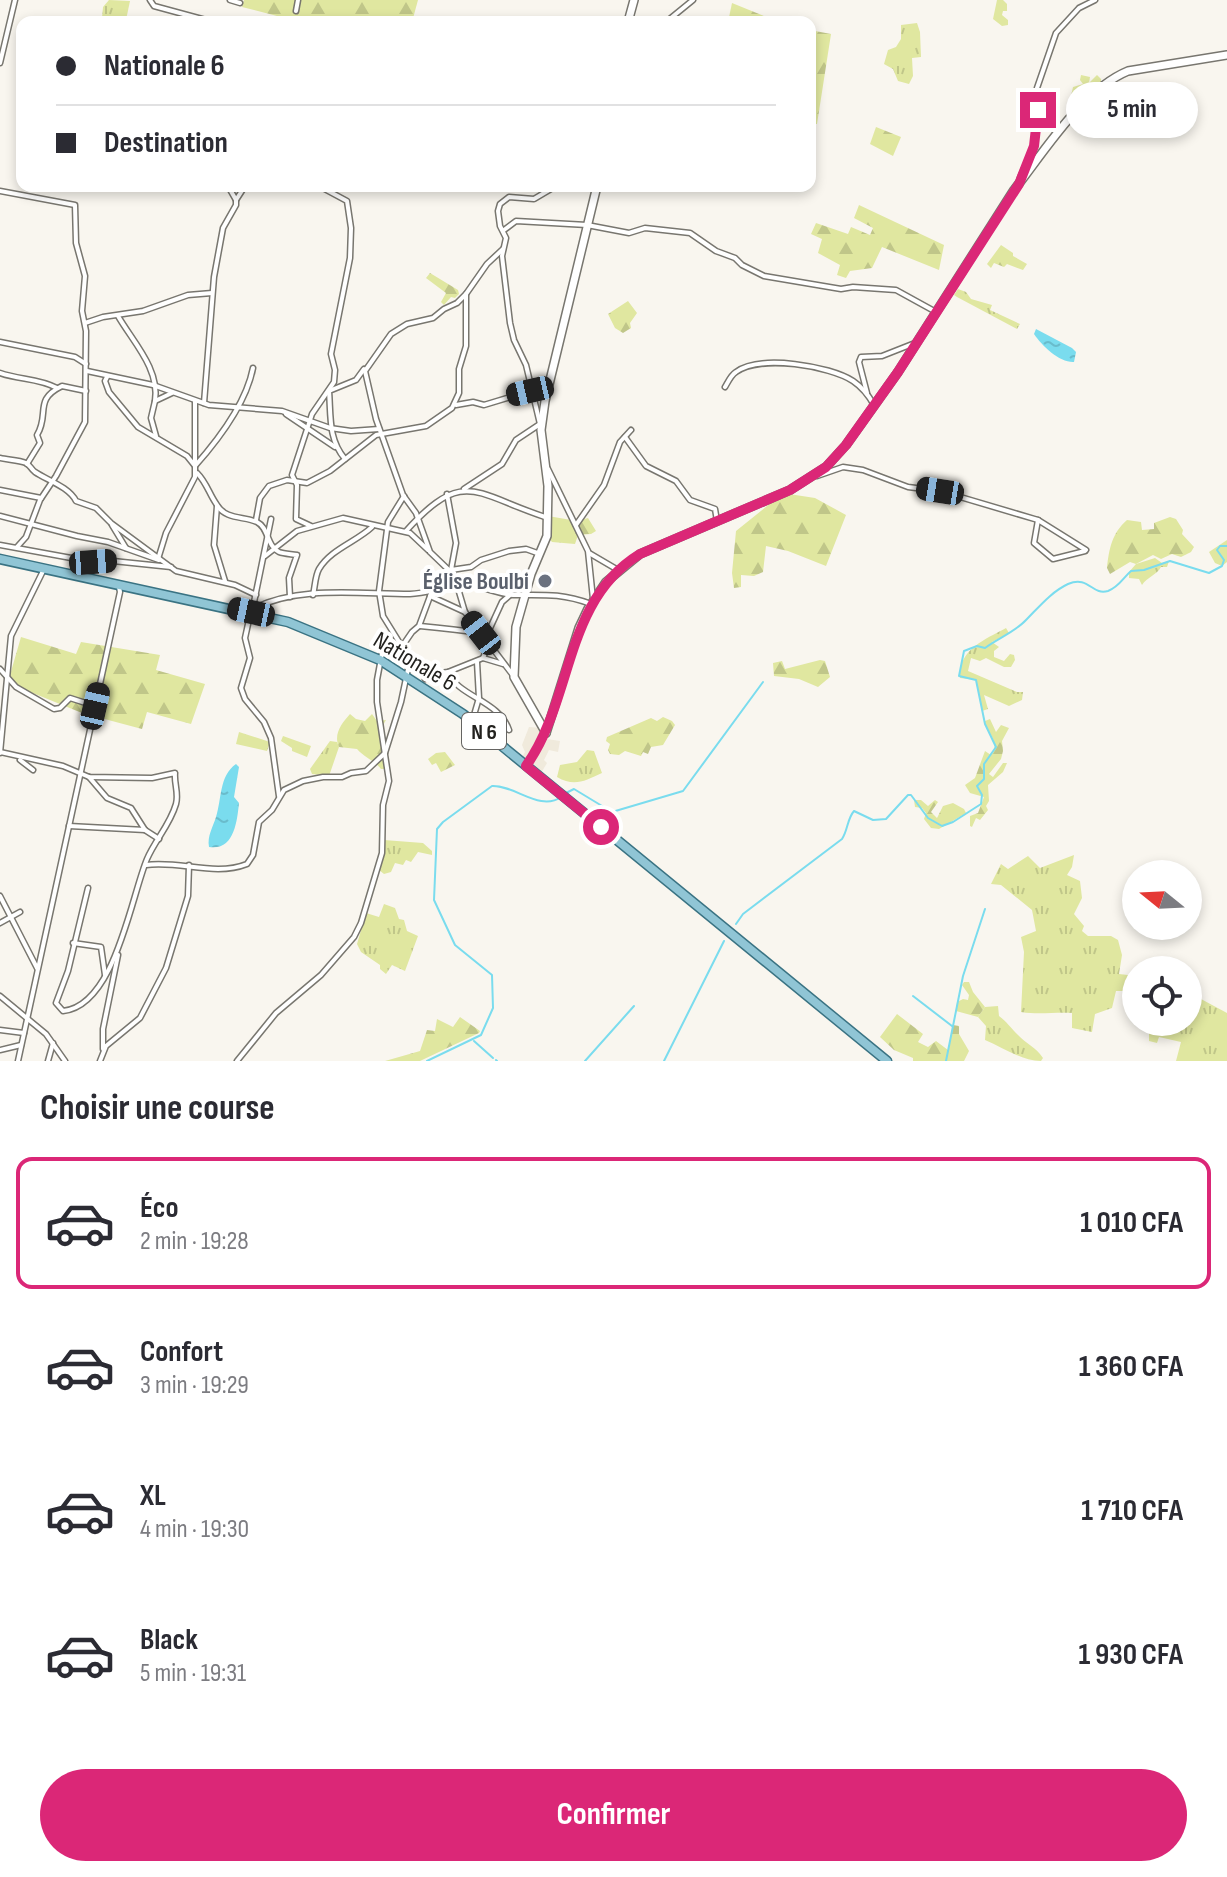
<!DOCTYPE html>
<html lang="fr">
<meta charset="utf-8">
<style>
body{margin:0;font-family:"Sofia Sans Condensed",sans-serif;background:#f2f2f3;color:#2b2b33;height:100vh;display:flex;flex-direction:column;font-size:30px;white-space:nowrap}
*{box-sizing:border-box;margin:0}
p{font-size:26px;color:#7c7c81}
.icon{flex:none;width:44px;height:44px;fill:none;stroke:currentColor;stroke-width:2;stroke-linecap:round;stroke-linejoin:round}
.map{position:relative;height:1061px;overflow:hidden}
.sheet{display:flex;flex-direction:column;background:#fff;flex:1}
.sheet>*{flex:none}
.banner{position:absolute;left:16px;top:16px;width:800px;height:176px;border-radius:16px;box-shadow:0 4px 12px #0003;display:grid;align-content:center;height:176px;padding:0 40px;background:#fff}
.needle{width:52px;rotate:288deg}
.fabs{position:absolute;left:1122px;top:860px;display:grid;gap:16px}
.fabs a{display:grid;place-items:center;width:80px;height:80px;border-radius:50%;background:#fff;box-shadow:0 4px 12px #0003;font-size:40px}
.end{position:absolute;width:36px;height:36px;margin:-18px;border:10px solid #db2777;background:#fff;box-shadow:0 0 0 4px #fff}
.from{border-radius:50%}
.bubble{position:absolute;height:56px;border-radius:28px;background:#fff;box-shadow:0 4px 12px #0003;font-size:26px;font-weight:700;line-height:56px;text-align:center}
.car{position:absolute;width:24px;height:48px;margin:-24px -12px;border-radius:10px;box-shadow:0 0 6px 2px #0007;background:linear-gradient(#222 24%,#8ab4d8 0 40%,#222 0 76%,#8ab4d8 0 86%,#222 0)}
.banner b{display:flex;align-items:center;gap:28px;height:76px;font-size:30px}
.banner b+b{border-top:2px solid #e1e1e2}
.banner i{width:20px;height:20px;background:#2b2b33}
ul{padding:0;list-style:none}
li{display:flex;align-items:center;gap:24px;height:132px;margin:0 16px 12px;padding:0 24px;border:4px solid transparent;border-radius:16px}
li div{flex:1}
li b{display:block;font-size:30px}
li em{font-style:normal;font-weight:700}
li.active{border-color:#db2777}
li>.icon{width:72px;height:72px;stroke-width:1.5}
h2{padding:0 40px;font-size:36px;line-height:96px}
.button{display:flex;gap:16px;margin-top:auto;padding:16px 40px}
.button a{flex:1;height:92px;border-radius:48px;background:#db2777;color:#fff;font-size:32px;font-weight:700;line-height:92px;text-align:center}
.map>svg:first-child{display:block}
.built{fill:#f0eadc}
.grass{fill:url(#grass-tufts)}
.forest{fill:url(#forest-firs)}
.water{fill:url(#water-ripples)}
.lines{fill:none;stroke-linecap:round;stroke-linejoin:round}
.stream{stroke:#7adcee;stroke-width:2}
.street-casing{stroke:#78766f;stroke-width:7}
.secondary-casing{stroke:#78766f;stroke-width:10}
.primary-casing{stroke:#3a7383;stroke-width:11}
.street{stroke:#fff;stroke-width:4}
.secondary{stroke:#fff;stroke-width:7}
.primary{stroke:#90c5d5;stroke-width:8}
.route{stroke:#db2777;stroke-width:10}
.worship-dot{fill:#6b7280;stroke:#fff;stroke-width:3}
.labels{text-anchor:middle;stroke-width:8;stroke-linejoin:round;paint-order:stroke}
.shield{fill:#fff;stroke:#656462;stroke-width:2}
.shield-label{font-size:22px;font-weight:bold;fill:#23221f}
.worship-label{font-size:24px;font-weight:bold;fill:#5b616d;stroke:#fff;text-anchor:end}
.street-label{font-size:24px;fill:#23221f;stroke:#fff}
</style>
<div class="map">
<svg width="1227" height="1061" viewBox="0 0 1227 1061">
<defs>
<pattern id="grass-tufts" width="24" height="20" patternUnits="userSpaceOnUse" patternTransform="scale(2)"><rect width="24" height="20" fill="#e0e7a0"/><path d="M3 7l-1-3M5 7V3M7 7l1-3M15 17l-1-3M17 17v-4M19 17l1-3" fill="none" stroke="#c0c689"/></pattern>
<pattern id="forest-firs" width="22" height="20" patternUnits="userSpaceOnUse" patternTransform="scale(2)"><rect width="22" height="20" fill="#e0e7a0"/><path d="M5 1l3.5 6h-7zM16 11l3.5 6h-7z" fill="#c0c689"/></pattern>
<pattern id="water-ripples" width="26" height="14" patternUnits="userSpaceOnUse" patternTransform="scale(2)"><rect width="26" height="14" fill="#7adcee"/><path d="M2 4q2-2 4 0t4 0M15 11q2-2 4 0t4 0" fill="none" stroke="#69bccc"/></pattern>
</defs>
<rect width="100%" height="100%" fill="#f9f6ef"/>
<!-- built -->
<polygon class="built" points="529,727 543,728 547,739 560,741 558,752 549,750 544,760 547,763 541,773 522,757 525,752 522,745"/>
<!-- grass -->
<g class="grass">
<polygon points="109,0 130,1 126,20 102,18 103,7"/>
<polygon points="997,0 1003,0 1007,4 1007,11 1003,11 1002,15 1008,20 1008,25 1002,26 993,19"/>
<polygon points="917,23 920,32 921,57 912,58 913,76 909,84 898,81 893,69 884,64 888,50 896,47 901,39 901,25"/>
<polygon points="958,289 966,292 971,299 992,305 990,310 1020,324 1017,329 957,297 954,295"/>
<polygon points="1227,540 1227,562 1222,566 1215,563 1209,552"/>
<path d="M 1155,558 L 1162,563 L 1169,561 L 1167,567 L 1161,567 C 1157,575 1147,577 1142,585 L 1139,579 L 1129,578 L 1129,572 L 1136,564 Z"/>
<path d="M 1006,628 L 1009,633 L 992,642 L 999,647 L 994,651 L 994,657 L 1004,661 L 1010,654 L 1014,655 L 1015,660 L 1011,667 L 1004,667 L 986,658 L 980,661 L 971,658 L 968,671 L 1017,692 L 1023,692 L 1022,700 L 1009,706 L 984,695 L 988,709 L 982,711 L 976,680 L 960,678 C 958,650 984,640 1006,628 Z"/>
<polygon points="239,732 270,742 267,751 236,744"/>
<polygon points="283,736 311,746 307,757 292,751 292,748 281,741"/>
<polygon points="330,741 337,742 339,747 329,776 312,774 310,769"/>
<path d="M 587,750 L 594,751 L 602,773 C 585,781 574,787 557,777 L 560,765 L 577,762 Z"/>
<polygon points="384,840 423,843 432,851 432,855 418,852 411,862 406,860 403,865 395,863 391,872 384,874 379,870"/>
<path d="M 1074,855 L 1072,867 L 1067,875 L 1080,881 L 1082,898 L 1074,914 L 1084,926 L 1082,931 L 1088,936 L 1111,936 L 1118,940 L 1122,955 L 1119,974 L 1128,975 L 1124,991 L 1116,991 L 1112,1008 L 1095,1014 L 1092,1032 L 1072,1028 L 1072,1013 C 1054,1012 1039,1015 1021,1012 L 1024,952 L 1021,937 L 1036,931 L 1032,910 L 1001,885 L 991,884 L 1001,864 L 1008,869 L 1028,856 L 1040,868 Z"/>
<polygon points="384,904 395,908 399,919 404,920 407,931 418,936 405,971 392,965 386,974 380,969 380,965 361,952 357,944 366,913 379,917"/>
<polygon points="1188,992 1227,1013 1227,1061 1176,1061 1181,1042 1159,1037 1157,1043 1149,1041 1149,1027 1158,1026 1158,1022 1188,1022"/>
<path d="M 998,1006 L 999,1016 C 1007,1022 1011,1028 1018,1035 C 1026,1044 1036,1047 1043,1058 L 1041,1061 C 1022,1061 1004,1048 985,1040 L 986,1026 L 978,1017 L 985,1007 Z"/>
</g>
<!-- forest -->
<g class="forest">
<polygon points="244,0 418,0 412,22 300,22 242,7"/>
<polygon points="732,3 779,22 728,22"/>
<polygon points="810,30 831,34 817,124 810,124"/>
<polygon points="1081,75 1090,77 1089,83 1097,75 1101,79 1101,84 1083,100 1075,100 1071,96 1073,87 1083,84 1080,80"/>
<polygon points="876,127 901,137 893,156 870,144"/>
<polygon points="859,205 944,245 939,270 882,247 872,268 850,271 846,278 837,275 840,265 818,253 822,239 811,234 816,223 848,234 851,227 870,235 873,228 854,218"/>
<polygon points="1001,245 1013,253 1013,256 1027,264 1023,270 1007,264 1004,267 994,263 991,268 987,264"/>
<polygon points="430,273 458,290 459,294 455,298 451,297 444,305 441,302 446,293 426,278"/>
<polygon points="628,301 637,313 630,323 631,328 623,333 615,328 608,314"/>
<polygon points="789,494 815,498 846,515 826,566 788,551 766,546 763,572 754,576 741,575 741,587 734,588 732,573 736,531 777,498"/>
<polygon points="548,516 577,521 588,518 596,531 591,534 578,535 575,544 552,542 547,536"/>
<path d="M 1170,517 L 1176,519 L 1183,530 L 1182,534 L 1194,547 L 1191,552 L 1181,557 L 1172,554 L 1161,559 L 1153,555 L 1136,564 L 1130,562 L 1110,574 L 1107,568 C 1109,549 1112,533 1127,520 L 1141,522 L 1142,530 L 1154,529 L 1154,523 Z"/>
<polygon points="21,637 76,654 81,642 160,655 156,670 205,684 191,724 147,712 142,729 82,713 18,687 10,675"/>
<polygon points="820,660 825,661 830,677 818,687 799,679 774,676 773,663 782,661 785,669"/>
<path d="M 350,714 L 356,719 L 365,721 L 372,714 L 377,721 L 386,720 L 382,727 L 385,769 L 381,769 C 375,761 365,758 357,749 L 339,747 C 333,734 342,723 350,714 Z"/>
<polygon points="663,717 672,721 675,725 663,745 651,747 648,754 643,752 641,756 625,751 619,755 610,754 608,750 610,744 606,741 607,737 651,718 657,721"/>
<path d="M 990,719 L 996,732 L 1001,725 L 1009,728 L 1002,741 L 1003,751 L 1001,759 L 989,774 L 993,777 L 1003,763 L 1007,763 L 1003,772 L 988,785 L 989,801 L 986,806 L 988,810 L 980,820 L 976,818 L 972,827 L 970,826 L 970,816 L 978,813 L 984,797 L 970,793 L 965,785 L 975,778 L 985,751 L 991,755 C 1000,744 990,735 985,724 L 985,721 Z"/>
<polygon points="445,752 455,765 441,772 436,763 432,765 428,759 436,753"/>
<polygon points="914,800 921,800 928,806 935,800 938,802 931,812 937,818 943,806 953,803 964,809 966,813 939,829 931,828 924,819 926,813 922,808 915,807"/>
<polygon points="964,982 969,982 973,992 985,1007 978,1017 956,1011 957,1002 963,999 968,1000 969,995 962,985"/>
<polygon points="897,1014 923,1034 918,1042 928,1047 936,1041 948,1050 953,1025 959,1026 959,1034 969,1051 964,1061 913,1061 913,1058 894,1050 880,1037"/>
<polygon points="460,1017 480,1031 479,1033 420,1061 385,1061 420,1051 427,1030 435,1031 437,1019 453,1027"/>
</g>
<!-- water -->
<g class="water">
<path d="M 1036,329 L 1072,348 L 1076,352 L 1074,362 C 1060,363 1042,346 1034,334 Z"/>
<path d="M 236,764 L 239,767 L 234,797 L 239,803 C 237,822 234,851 209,847 C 207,836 213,827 216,817 C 222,798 219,776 236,764 Z"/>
</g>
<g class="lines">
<!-- stream -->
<g class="stream">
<polyline points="566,793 574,789 612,812 683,791 763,682"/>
<path d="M 736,924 L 743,914 L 842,839 C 848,830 847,819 854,811 L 873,820 L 886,819 L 908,795 L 911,795 L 928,818 L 942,826 L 953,822 L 981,804 L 982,795 L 977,786 L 984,779 L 984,764 L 996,747 L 985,724 L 976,680 L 959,676 L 964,651 L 977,646 L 985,648 C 998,638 1015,632 1026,620 C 1039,607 1051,592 1068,584 C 1089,575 1092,596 1108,591 C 1119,587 1123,578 1131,571 L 1144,570 L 1170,561 L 1209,573 L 1222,566 L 1224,560 L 1217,550 L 1220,546 L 1227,546"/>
<polyline points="913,996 952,1026"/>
<polyline points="474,1041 493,1058"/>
<polyline points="496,1060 497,1061"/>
<path d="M 427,1061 L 481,1035 L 493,1008 L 492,975 L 455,945 L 434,900 L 437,829 L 443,822 L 492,786 C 515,785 540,812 561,797"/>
<polyline points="585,1061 634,1006"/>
<polyline points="664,1061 724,941"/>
<polyline points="946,1061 963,976 985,909"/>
</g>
<!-- street casing -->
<g class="street-casing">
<g id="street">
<polyline points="150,0 154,6 213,22"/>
<polyline points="230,0 240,3"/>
<polyline points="296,11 298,0"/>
<polyline points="666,22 693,0"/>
<polyline points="0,63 15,0"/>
<polyline points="1020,178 1034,146 1037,88 1056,33 1079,8 1095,0"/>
<polyline points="0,191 75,205 76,243 85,276 82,311 86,331 85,422 56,476 40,500 26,537 17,547"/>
<polyline points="236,200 245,186"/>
<polyline points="504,230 516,221 587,225 629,233 645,228 690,233 716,251 735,258 742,265 764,276 841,289 853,287 896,290 936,312"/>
<polyline points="466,294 457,303 444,309 433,318 407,324 391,334 365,371 376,419 403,495 416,513 430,552 454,575 465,612 512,674"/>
<path d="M 118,316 C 133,342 160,369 155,401"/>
<polyline points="85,323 103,317 143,311 188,295 212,293"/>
<polyline points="0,342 75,357 86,364"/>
<polyline points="87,371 153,385 209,405 282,411 330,428 351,431 379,429"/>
<path d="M 0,373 C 20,380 38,378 57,388"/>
<polyline points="107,377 105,381 109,392 138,427 187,456 195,466 195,477 166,533 158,559"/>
<path d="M 725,387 C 728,382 731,375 736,372 C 760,354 830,366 853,381 C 862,387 869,396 874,405"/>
<polyline points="867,393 859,362 861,357 882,356 915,343"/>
<path d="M 195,401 L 195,466 C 219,439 246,404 253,368"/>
<polyline points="204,403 214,277 223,228 236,205 236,200 228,186"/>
<polyline points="456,405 473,402 484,405 530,391"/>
<polyline points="286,414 335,447"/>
<polyline points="540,424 526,365 514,340 510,323 502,256 506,238 500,226 498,211 500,204 509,197 534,199 556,186"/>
<polyline points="156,436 151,418 155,401 172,393"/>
<polyline points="625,437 646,466 676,481 690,500 715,509 717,521"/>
<path d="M 0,458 C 8,460 18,460 26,463 C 31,466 30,468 35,472 C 47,480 69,487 76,501 L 96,508 L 111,523 L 176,571 L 235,585 L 256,595"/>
<path d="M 345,459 C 328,439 331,416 329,391 L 356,380 L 364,369"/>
<path d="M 27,464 L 40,443 L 37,435 C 50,414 33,400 62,386 L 86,391"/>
<polyline points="548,469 588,551 593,599"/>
<path d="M 197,473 C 207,483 209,494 217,505 C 226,520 244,516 257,522 C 269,528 266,545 279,552 C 284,554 292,554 297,555 L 289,578 L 290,597"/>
<polyline points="817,476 843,467 863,470 908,487 940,491 1038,520 1086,550"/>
<polyline points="464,489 502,464 516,440 540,424"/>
<polyline points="0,490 41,498"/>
<polyline points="447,494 456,543 451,570 471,567 481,560 509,551 526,549 540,554"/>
<polyline points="217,506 214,545 225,581"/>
<polyline points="0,516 77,536 108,542 159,560"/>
<polyline points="256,520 260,498 269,486 287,480 307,483 330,471 376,435 426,426 452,408 459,393 459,369 466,346 466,294 487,264 503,249"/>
<polyline points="1038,520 1034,543 1053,559 1085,551"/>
<polyline points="112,525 126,548"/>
<polyline points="576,525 604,485 620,442 631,430"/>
<polyline points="311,526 296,519 297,485 292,475 312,414 334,382 335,370 331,354 350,258 351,228 347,201 319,186"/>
<path d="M 406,531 C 464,467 475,494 545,517"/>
<polyline points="0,545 93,562 113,561 171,567"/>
<polyline points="589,553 618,570"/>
<polyline points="265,556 297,531 343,518 410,533 428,550"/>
<path d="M 313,595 C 315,587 315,576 319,569 C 331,549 356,542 372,527"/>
<polyline points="430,596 465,612"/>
<polyline points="253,607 271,519"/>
<path d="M 252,609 C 300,585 358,594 410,594 C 430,593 450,585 471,586 C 485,587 498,594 513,595 C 543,595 561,593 591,604"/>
<polyline points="250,615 245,638 250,658 241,688 245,699 264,722 271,738 279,796"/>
<path d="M 420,626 C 441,628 460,630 481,633"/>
<polyline points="485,639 502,602 510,595"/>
<polyline points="483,658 489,643"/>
<polyline points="0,669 16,687 54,709 60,708 70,698 95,706"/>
<path d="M 448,672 C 458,697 499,700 509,730"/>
<polyline points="425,679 432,674 448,672 483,658 503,664"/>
<polyline points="474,715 479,698 477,662"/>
<path d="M 0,752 L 63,766 L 89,777 L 152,778 L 175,773 C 174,784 179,793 176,804 C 170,825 155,840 147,859 C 131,897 115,1006 63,1011 L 56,1003 L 68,971 L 88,888"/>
<polyline points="0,753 11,636 44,569"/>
<polyline points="20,760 33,770"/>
<polyline points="526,766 546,733"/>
<polyline points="89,777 107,798 131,808 145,830 159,839"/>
<polyline points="69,826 145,830"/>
<path d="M 146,865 C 180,860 214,877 247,864 L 253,855 L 259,822 L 272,810 L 284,790 L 303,781 L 323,777 L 342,777 L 351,773 L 366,771 L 385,753 L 401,702 L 408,669 L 401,645 L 383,616 L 379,591 L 388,522 L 404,496"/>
<polyline points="0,896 37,968"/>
<polyline points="0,923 20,912"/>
<polyline points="73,943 101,947 105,975"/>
<polyline points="0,996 46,1034 65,1061"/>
<polyline points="0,1030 24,1033"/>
<polyline points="103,1049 103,1029 118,955"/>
<polyline points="0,1050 21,1045"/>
<polyline points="18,1061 120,592 119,587"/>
<polyline points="48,1061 53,1043"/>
<polyline points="100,1061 106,1046 140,1018 166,968 188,896 189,865"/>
<polyline points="237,1061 276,1013 321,975 354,937 361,923 382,853 383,805 389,781 377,702 377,680 382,653 401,648 412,632 419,626 432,591"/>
</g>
</g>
<!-- secondary casing -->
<g class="secondary-casing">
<g id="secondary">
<polyline points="628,22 634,0"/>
<path d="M 546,733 L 579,628 L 588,609 L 606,582 L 640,554 L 790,490 L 826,467 L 846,445 L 898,372 L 1014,190 C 1044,152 1082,90 1128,71 L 1227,55"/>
<polyline points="546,733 514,677 516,627 531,574 547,536 548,486 541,430 545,401 597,186"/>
</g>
</g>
<!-- primary casing -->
<g class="primary-casing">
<polyline id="primary" points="0,559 288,622 380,660 463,714 887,1061"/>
</g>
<!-- street -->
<use href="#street" class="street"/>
<!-- secondary -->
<use href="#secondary" class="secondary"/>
<!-- primary -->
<use href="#primary" class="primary"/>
</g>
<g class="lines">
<!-- route -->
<path class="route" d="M 601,827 L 526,766 C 574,699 563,601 640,554 L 790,490 L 826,467 L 846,445 L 898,372 L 1019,184 L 1034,146 L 1038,110"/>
</g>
<!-- markers -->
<circle class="worship-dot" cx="545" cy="581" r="8"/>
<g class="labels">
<!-- shield labels -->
<rect class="shield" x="462" y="713" width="44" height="36" rx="6"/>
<g class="shield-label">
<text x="484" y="739">N 6</text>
</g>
<!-- worship labels -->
<g class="worship-label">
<text x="529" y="589">Église Boulbi</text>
</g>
<!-- street labels -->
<g class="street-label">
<text transform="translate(415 661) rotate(31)" y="8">Nationale 6</text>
</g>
</g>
</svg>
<div class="fabs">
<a><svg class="needle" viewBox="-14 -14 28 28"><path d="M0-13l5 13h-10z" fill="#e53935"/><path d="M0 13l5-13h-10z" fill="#7c7c81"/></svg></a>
<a><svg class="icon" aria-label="locate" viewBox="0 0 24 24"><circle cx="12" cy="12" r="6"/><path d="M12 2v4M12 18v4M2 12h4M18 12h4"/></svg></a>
</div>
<i class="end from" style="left:601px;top:827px"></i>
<i class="end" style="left:1038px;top:110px"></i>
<div class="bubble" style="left:1066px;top:82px;width:132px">5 min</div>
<i class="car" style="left:530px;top:391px;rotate:257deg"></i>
<i class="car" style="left:940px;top:491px;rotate:279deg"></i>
<i class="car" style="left:93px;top:562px;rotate:86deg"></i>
<i class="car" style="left:251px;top:612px;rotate:282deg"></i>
<i class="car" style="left:481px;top:633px;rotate:322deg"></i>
<i class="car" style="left:95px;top:706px;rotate:13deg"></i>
<div class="banner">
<b><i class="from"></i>Nationale 6</b>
<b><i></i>Destination</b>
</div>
</div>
<section class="sheet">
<h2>Choisir une course</h2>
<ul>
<li class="active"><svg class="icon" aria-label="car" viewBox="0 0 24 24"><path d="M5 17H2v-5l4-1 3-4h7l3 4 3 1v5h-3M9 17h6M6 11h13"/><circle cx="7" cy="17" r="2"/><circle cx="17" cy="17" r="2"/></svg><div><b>Éco</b><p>2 min · 19:28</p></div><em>1 010 CFA</em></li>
<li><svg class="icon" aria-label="car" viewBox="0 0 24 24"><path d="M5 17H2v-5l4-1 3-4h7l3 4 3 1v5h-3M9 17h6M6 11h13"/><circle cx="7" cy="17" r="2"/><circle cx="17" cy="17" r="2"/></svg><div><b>Confort</b><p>3 min · 19:29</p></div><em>1 360 CFA</em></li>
<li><svg class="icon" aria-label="car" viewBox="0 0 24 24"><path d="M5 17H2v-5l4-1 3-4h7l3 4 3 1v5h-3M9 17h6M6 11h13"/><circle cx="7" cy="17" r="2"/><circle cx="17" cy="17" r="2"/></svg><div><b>XL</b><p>4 min · 19:30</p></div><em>1 710 CFA</em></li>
<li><svg class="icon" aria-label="car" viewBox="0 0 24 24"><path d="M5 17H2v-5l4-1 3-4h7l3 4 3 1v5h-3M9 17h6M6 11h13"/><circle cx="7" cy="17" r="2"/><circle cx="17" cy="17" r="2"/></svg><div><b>Black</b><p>5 min · 19:31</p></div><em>1 930 CFA</em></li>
</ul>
<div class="button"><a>Confirmer</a></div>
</section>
